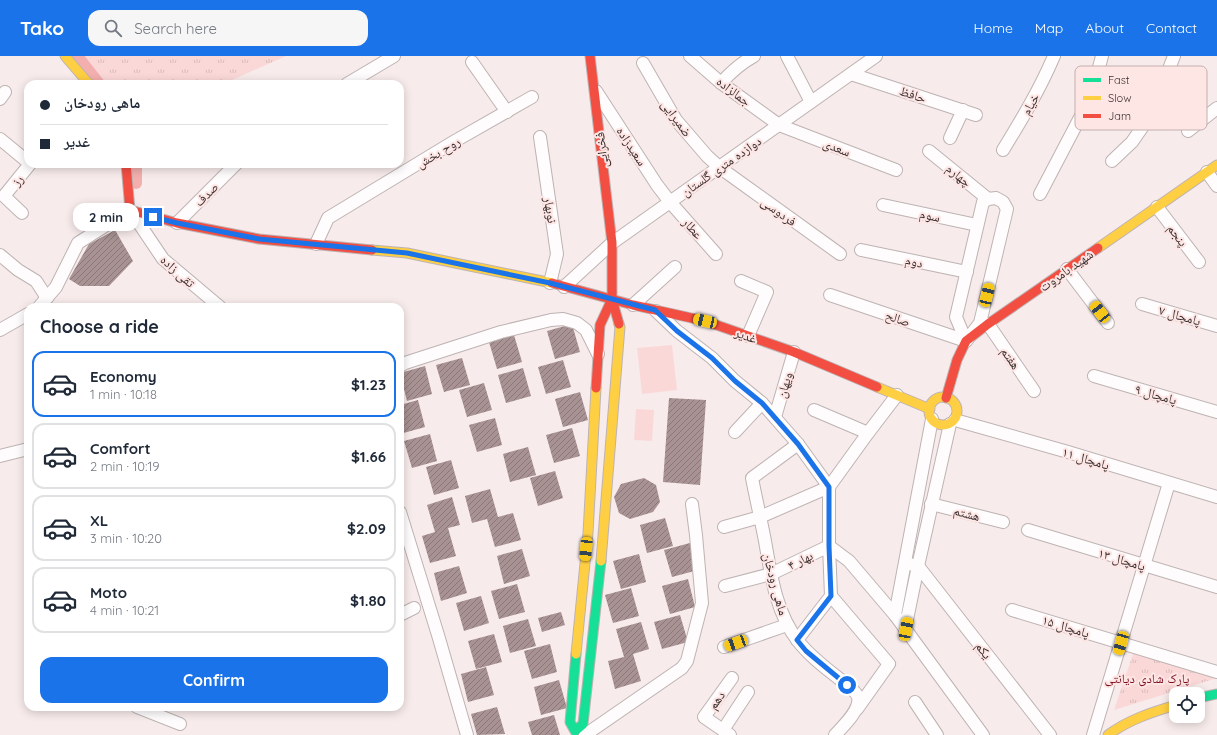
<!DOCTYPE html>
<meta charset="utf-8">
<style>
body{margin:0;font-family:Quicksand,"Noto Naskh Arabic",sans-serif;background:#f6f6f7;color:#1f2937;height:100vh;display:flex;flex-direction:column;font-size:15px;white-space:nowrap}
*{box-sizing:border-box;margin:0}
p{font-size:13px;color:#747a83}
.icon{flex:none;width:22px;height:22px;fill:none;stroke:currentColor;stroke-width:2;stroke-linecap:round;stroke-linejoin:round}
.map{position:relative;flex:1;overflow:hidden}
.drawer{position:absolute;left:24px;top:247px;width:380px;height:408px;display:flex;flex-direction:column;background:#fff;border-radius:12px;box-shadow:0 2px 10px #0003}
.drawer>*{flex:none}
.top-card{position:absolute;left:24px;top:24px;width:380px;height:88px;border-radius:12px;box-shadow:0 2px 10px #0003;display:grid;align-content:center;height:88px;padding:0 16px;background:#fff}
.controls{position:absolute;left:1169px;top:631px;display:grid;gap:8px}
.controls a{display:grid;place-items:center;width:36px;height:36px;border-radius:8px;background:#fff;box-shadow:0 2px 10px #0003;font-size:20px}
.end{position:absolute;width:18px;height:18px;margin:-9px;border:5px solid #1a73e8;background:#fff;box-shadow:0 0 0 2px #fff}
.from{border-radius:50%}
.bubble{position:absolute;height:28px;border-radius:12px;background:#fff;box-shadow:0 2px 10px #0003;font-size:13px;font-weight:700;line-height:28px;text-align:center}
.car{position:absolute;width:12px;height:24px;margin:-12px -6px;border-radius:5px;box-shadow:0 0 3px 1px #0007;background:linear-gradient(#f5c518 24%,#345 0 40%,#f5c518 0 76%,#345 0 86%,#f5c518 0)}
.top-card b{display:flex;align-items:center;gap:14px;height:38px;font-size:15px}
.top-card b+b{border-top:1px solid #e0e1e3}
.top-card i{width:10px;height:10px;background:#1f2937}
ul{padding:0;list-style:none}
li{display:flex;align-items:center;gap:12px;height:66px;margin:0 8px 6px;padding:0 8px;border:2px solid #e0e1e3;border-radius:12px}
li div{flex:1}
li b{display:block;font-size:15px}
li em{font-style:normal;font-weight:700}
li.current{border-color:#1a73e8}
li>.icon{width:36px;height:36px;stroke-width:1.5}
h2{padding:0 16px;font-size:18px;line-height:48px}
.action{display:flex;gap:8px;margin-top:auto;padding:8px 16px}
.action a{flex:1;height:46px;border-radius:12px;background:#1a73e8;color:#fff;font-size:16px;font-weight:700;line-height:46px;text-align:center}
header{display:flex;align-items:center;gap:24px;box-sizing:border-box;height:56px;padding:0 20px;background:#1a73e8;color:#fff}
header strong{font-size:19px}
nav{display:flex;gap:22px;margin-inline-start:auto;font-size:14px}
.search{width:280px;height:36px;background:#f6f6f7;display:flex;align-items:center;gap:10px;box-sizing:border-box;padding:0 14px;border-radius:12px;color:#747a83;font-size:15px}
.map>svg:first-child{display:block}
.grass{fill:url(#grass-tufts)}
.pitch{fill:#fbd8d8}
.lines{fill:none;stroke-linecap:round;stroke-linejoin:round}
.canal{stroke:#f3afae;stroke-width:12}
.building{fill:url(#building-hatch)}
.street-casing{stroke:#beb3b3;stroke-width:14}
.fast-casing{stroke:#beb3b3;stroke-width:11}
.slow-casing{stroke:#beb3b3;stroke-width:11}
.jam-casing{stroke:#beb3b3;stroke-width:11}
.street{stroke:#fefcfc;stroke-width:12}
.fast{stroke:#16e098;stroke-width:9}
.slow{stroke:#ffcf43;stroke-width:9}
.jam{stroke:#f24e42;stroke-width:9}
.route{stroke:#1a73e8;stroke-width:5}
.labels{text-anchor:middle;stroke-width:4;stroke-linejoin:round;paint-order:stroke}
.street-label{font-size:13px;fill:#393030;stroke:#fee6e5}
.park-label{font-size:13px;fill:#7c0d1f;stroke:#fee6e5}
.key{fill:#fee6e5;stroke:#c3afaf;stroke-width:1}
.key-label{font-size:11px;fill:#393030}
</style>
<header>
<strong>Tako</strong>
<div class="search"><svg class="icon" aria-label="search" viewBox="0 0 24 24"><circle cx="10" cy="10" r="6"/><path d="M15 15l6 6"/></svg>Search here</div>
<nav><a>Home</a><a>Map</a><a>About</a><a>Contact</a></nav>
</header>
<div class="map">
<svg width="1217" height="679" viewBox="0 0 1217 679">
<defs>
<pattern id="grass-tufts" width="24" height="20" patternUnits="userSpaceOnUse"><rect width="24" height="20" fill="#fbd8d8"/><path d="M3 7l-1-3M5 7V3M7 7l1-3M15 17l-1-3M17 17v-4M19 17l1-3" fill="none" stroke="#d8baba"/></pattern>
<pattern id="building-hatch" width="6" height="6" patternUnits="userSpaceOnUse"><rect width="6" height="6" fill="#a89293"/><path d="M-1 1l2-2M0 6l6-6M5 7l2-2" fill="none" stroke="#8a7878"/></pattern>
</defs>
<rect width="100%" height="100%" fill="#f8ebeb"/>
<!-- grass -->
<g class="grass">
<polygon points="84,0 286,0 223,28 105,28"/>
<polygon points="1134,595 1217,622 1114,654"/>
</g>
<!-- pitch -->
<g class="pitch">
<polygon points="672,289 677,334 642,338 637,292"/>
<polygon points="636,353 654,354 652,385 634,384"/>
</g>
<g class="lines">
<!-- canal -->
<g class="canal">
<polyline points="77,0 99,28"/>
<polyline points="136,127 136,108"/>
</g>
</g>
<!-- building -->
<g class="building">
<polygon points="115,174 133,205 109,230 80,230 69,223 89,188"/>
<polygon points="572,268 580,296 555,303 547,275"/>
<polygon points="514,279 522,306 497,313 489,286"/>
<polygon points="462,302 470,329 444,336 436,309"/>
<polygon points="563,304 571,331 546,338 538,311"/>
<polygon points="425,310 432,338 407,345 400,317"/>
<polygon points="523,312 531,340 506,347 498,319"/>
<polygon points="484,327 492,354 467,361 459,334"/>
<polygon points="580,336 588,364 563,371 555,343"/>
<polygon points="669,342 706,344 700,429 663,426"/>
<polygon points="418,344 425,371 400,378 400,349"/>
<polygon points="495,362 502,389 477,396 469,369"/>
<polygon points="572,372 580,400 554,407 546,379"/>
<polygon points="430,378 437,405 412,412 404,385"/>
<polygon points="528,391 536,419 510,426 503,398"/>
<polygon points="451,404 459,432 434,439 426,411"/>
<polygon points="555,415 563,442 538,450 530,422"/>
<polygon points="644,422 656,429 660,446 653,456 630,463 619,457 614,441 621,428"/>
<polygon points="490,433 498,461 513,457 521,484 495,491 487,463 472,467 465,440"/>
<polygon points="452,441 460,469 448,472 456,500 430,507 422,480 435,476 427,449"/>
<polygon points="665,462 673,490 647,497 640,469"/>
<polygon points="690,487 698,514 672,521 664,494"/>
<polygon points="522,493 530,520 504,528 497,500"/>
<polygon points="639,498 646,526 621,533 613,505"/>
<polygon points="459,510 467,537 441,545 434,517"/>
<polygon points="688,523 695,551 670,558 662,530"/>
<polygon points="517,528 525,556 499,563 491,535"/>
<polygon points="631,532 639,560 613,567 605,539"/>
<polygon points="481,540 489,567 464,575 456,547"/>
<polygon points="561,556 565,569 542,576 538,562"/>
<polygon points="680,559 688,586 662,593 654,566"/>
<polygon points="528,563 536,590 510,597 503,570"/>
<polygon points="641,566 649,593 633,598 641,625 615,633 608,605 624,601 616,573"/>
<polygon points="494,578 502,606 476,613 468,585"/>
<polygon points="550,588 557,616 532,623 524,595"/>
<polygon points="486,611 494,639 468,646 461,618"/>
<polygon points="559,624 567,652 541,659 534,631"/>
<polygon points="497,651 505,678 477,679 471,658"/>
<polygon points="554,659 560,679 532,679 528,666"/>
</g>
<g class="lines">
<!-- street casing -->
<g class="street-casing">
<g id="street">
<polyline points="690,0 721,27 779,69 896,114"/>
<polyline points="787,0 811,46"/>
<polyline points="472,6 507,56"/>
<polyline points="643,7 676,64 707,100 719,111 840,198"/>
<polyline points="851,18 976,59"/>
<path d="M 721,27 C 731,16 741,7 754,0"/>
<polyline points="347,28 394,0"/>
<polyline points="596,35 657,129 670,146 716,198"/>
<polyline points="0,43 5,36"/>
<polyline points="1188,75 1217,52"/>
<polyline points="540,81 557,198 550,227"/>
<polyline points="950,82 963,54"/>
<polyline points="0,83 28,106"/>
<path d="M 1003,94 C 1022,63 1040,33 1054,0"/>
<polyline points="929,95 988,143"/>
<polyline points="1112,105 1132,86 1152,57 1174,0"/>
<polyline points="1207,116 1217,130"/>
<polyline points="1040,138 1084,54 1097,19 1102,0"/>
<polygon points="996,142 1003,146 1007,153 980,267 966,285 956,261 983,146 988,143"/>
<polyline points="883,149 977,169"/>
<polyline points="1157,151 1199,206"/>
<polyline points="22,157 4,140 30,108"/>
<polyline points="177,167 236,108"/>
<polyline points="316,188 328,162 455,85 532,41"/>
<polyline points="861,194 967,216"/>
<polyline points="0,199 18,214 36,225 47,242"/>
<polyline points="1067,213 1108,267"/>
<polyline points="741,225 767,236 748,280"/>
<polyline points="564,231 612,187 876,0"/>
<polyline points="830,239 966,285"/>
<polyline points="1142,248 1217,270"/>
<polyline points="633,249 675,211"/>
<polyline points="39,251 56,231 78,187 130,154 163,203 220,251"/>
<polyline points="656,255 677,275 712,302 735,325 762,347 798,388 829,431 829,490 849,505 895,559 983,679"/>
<polyline points="988,268 1034,335"/>
<polyline points="0,274 28,258"/>
<polyline points="400,310 405,307 501,276 551,264 563,263 577,267 586,274 598,298"/>
<polyline points="1094,320 1217,356"/>
<polyline points="814,354 868,377"/>
<polyline points="775,361 794,296"/>
<polyline points="955,364 1068,396 1217,441"/>
<polyline points="735,376 762,347"/>
<path d="M 798,388 L 752,422 C 756,443 761,464 765,485 C 771,519 776,557 798,585 C 811,602 830,615 847,629 C 851,632 856,636 858,641 C 861,654 843,670 835,679"/>
<polyline points="0,400 28,393"/>
<polyline points="931,448 1003,466"/>
<polyline points="400,456 438,579 467,679"/>
<polyline points="724,471 760,461 829,431 868,377 897,339"/>
<polyline points="1028,474 1217,531"/>
<polyline points="905,507 918,510 1050,679"/>
<polyline points="725,530 771,518 829,490 831,540 797,584"/>
<polyline points="831,540 889,608 857,653"/>
<polyline points="1012,554 1217,616"/>
<polyline points="400,559 414,552"/>
<polyline points="895,559 932,363"/>
<polyline points="905,573 918,510 950,368"/>
<polyline points="724,591 787,569"/>
<polyline points="915,646 937,679"/>
<polyline points="137,651 180,668"/>
<polyline points="723,674 748,636"/>
<polyline points="585,679 682,612 687,605 702,547 696,479 692,448"/>
<polyline points="730,679 704,661 732,622"/>
<polyline points="1093,679 1169,427"/>
</g>
</g>
<!-- fast casing -->
<g class="fast-casing">
<g id="fast">
<polyline points="576,598 570,666 575,675 583,668 601,505"/>
<polyline points="1198,642 1217,638"/>
</g>
</g>
<!-- slow casing -->
<g class="slow-casing">
<g id="slow">
<polyline points="65,0 89,28"/>
<polyline points="1098,192 1217,109"/>
<polyline points="372,194 407,197 552,227"/>
<polyline points="877,331 930,353"/>
<circle cx="943" cy="355" r="14"/>
<polyline points="601,505 620,271 619,268"/>
<polyline points="576,598 588,477 596,332"/>
<path d="M 1108,679 C 1128,664 1152,656 1176,649"/>
</g>
</g>
<!-- jam casing -->
<g class="jam-casing">
<g id="jam">
<polyline points="590,0 612,187 612,243 619,268"/>
<polyline points="126,108 130,154 177,167 259,183 372,194"/>
<polyline points="552,227 633,249 705,265 794,296 877,331"/>
<polyline points="596,332 600,269 612,243"/>
<polyline points="946,342 957,304 966,285 988,268 1098,192"/>
</g>
</g>
<!-- street -->
<use href="#street" class="street"/>
<!-- fast -->
<use href="#fast" class="fast"/>
<!-- slow -->
<use href="#slow" class="slow"/>
<!-- jam -->
<use href="#jam" class="jam"/>
</g>
<g class="lines">
<!-- route -->
<polyline class="route" points="153,161 177,167 259,183 407,197 550,227 655,254 677,275 712,302 735,325 762,347 798,388 829,431 829,490 831,540 797,584 806,595 847,629"/>
</g>
<g class="labels">
<!-- street labels -->
<g class="street-label">
<text transform="translate(734 35) rotate(37)" y="5">جمالزاده</text>
<text transform="translate(913 38) rotate(18)" y="5">حافظ</text>
<text transform="translate(1030 48) rotate(-60)" y="5">خیام</text>
<text transform="translate(677 62) rotate(54)" y="5">ضمیرایی</text>
<text transform="translate(632 90) rotate(57)" y="5">سعیدزاده</text>
<text transform="translate(837 91) rotate(21)" y="5">سعدی</text>
<text transform="translate(601 94) rotate(-97)" y="5">فخرایی</text>
<text transform="translate(438 96) rotate(-31)" y="5">روح بخش</text>
<text transform="translate(721 110) rotate(-35)" y="5">دوازده متری گلستان</text>
<text transform="translate(959 119) rotate(39)" y="5">چهارم</text>
<text transform="translate(17 124) rotate(-51)" y="5">رز</text>
<text transform="translate(206 138) rotate(-45)" y="5">صدف</text>
<text transform="translate(551 154) rotate(81)" y="5">نوبهار</text>
<text transform="translate(779 155) rotate(36)" y="5">فردوسی</text>
<text transform="translate(930 159) rotate(12)" y="5">سوم</text>
<text transform="translate(693 172) rotate(48)" y="5">عطار</text>
<text transform="translate(1178 179) rotate(53)" y="5">پنجم</text>
<text transform="translate(914 205) rotate(12)" y="5">دوم</text>
<text transform="translate(1066 214) rotate(-35)" y="5">شهید بامروت</text>
<text transform="translate(178 215) rotate(42)" y="5">تقی زاده</text>
<text transform="translate(1180 259) rotate(16)" y="5">پامچال ۷</text>
<text transform="translate(898 262) rotate(19)" y="5">صالح</text>
<text transform="translate(746 279) rotate(20)" y="5">غدیر</text>
<text transform="translate(1011 302) rotate(55)" y="5">هفتم</text>
<text transform="translate(784 329) rotate(-74)" y="5">ویهان</text>
<text transform="translate(1156 338) rotate(16)" y="5">پامچال ۹</text>
<text transform="translate(1086 402) rotate(17)" y="5">پامچال ۱۱</text>
<text transform="translate(967 457) rotate(14)" y="5">هشتم</text>
<text transform="translate(1122 503) rotate(17)" y="5">پامچال ۱۳</text>
<text transform="translate(800 504) rotate(-26)" y="5">بهار ۴</text>
<text transform="translate(776 528) rotate(75)" y="5">ماهی رودخان</text>
<text transform="translate(1066 570) rotate(17)" y="5">پامچال ۱۵</text>
<text transform="translate(984 594) rotate(52)" y="5">یکم</text>
<text transform="translate(716 644) rotate(-55)" y="5">دهم</text>
</g>
<!-- park labels -->
<g class="park-label">
<text x="1147" y="627">پارک شادی دیانتی</text>
</g>
</g>
<!-- legend -->
<rect x="1075" y="10" width="132" height="64" rx="6" class="key"/>
<rect x="1083" y="22" width="18" height="4" fill="#16e098"/>
<rect x="1083" y="40" width="18" height="4" fill="#ffcf43"/>
<rect x="1083" y="58" width="18" height="4" fill="#f24e42"/>
<g class="key-label">
<text x="1108" y="28">Fast</text>
<text x="1108" y="46">Slow</text>
<text x="1108" y="64">Jam</text>
</g>
</svg>
<div class="controls">
<a><svg class="icon" aria-label="locate" viewBox="0 0 24 24"><circle cx="12" cy="12" r="6"/><path d="M12 2v4M12 18v4M2 12h4M18 12h4"/></svg></a>
</div>
<i class="end from" style="left:847px;top:629px"></i>
<i class="end" style="left:153px;top:161px"></i>
<div class="bubble" style="left:73px;top:147px;width:66px">2 min</div>
<i class="car" style="left:987px;top:239px;rotate:13deg"></i>
<i class="car" style="left:1100px;top:256px;rotate:322deg"></i>
<i class="car" style="left:705px;top:265px;rotate:283deg"></i>
<i class="car" style="left:586px;top:493px;rotate:186deg"></i>
<i class="car" style="left:906px;top:573px;rotate:11deg"></i>
<i class="car" style="left:736px;top:587px;rotate:250deg"></i>
<i class="car" style="left:1121px;top:587px;rotate:196deg"></i>
<div class="top-card">
<b><i class="from"></i>ماهی رودخان</b>
<b><i></i>غدیر</b>
</div>
<section class="drawer">
<h2>Choose a ride</h2>
<ul>
<li class="current"><svg class="icon" aria-label="car" viewBox="0 0 24 24"><path d="M5 17H2v-5l4-1 3-4h7l3 4 3 1v5h-3M9 17h6M6 11h13"/><circle cx="7" cy="17" r="2"/><circle cx="17" cy="17" r="2"/></svg><div><b>Economy</b><p>1 min · 10:18</p></div><em>$1.23</em></li>
<li><svg class="icon" aria-label="car" viewBox="0 0 24 24"><path d="M5 17H2v-5l4-1 3-4h7l3 4 3 1v5h-3M9 17h6M6 11h13"/><circle cx="7" cy="17" r="2"/><circle cx="17" cy="17" r="2"/></svg><div><b>Comfort</b><p>2 min · 10:19</p></div><em>$1.66</em></li>
<li><svg class="icon" aria-label="car" viewBox="0 0 24 24"><path d="M5 17H2v-5l4-1 3-4h7l3 4 3 1v5h-3M9 17h6M6 11h13"/><circle cx="7" cy="17" r="2"/><circle cx="17" cy="17" r="2"/></svg><div><b>XL</b><p>3 min · 10:20</p></div><em>$2.09</em></li>
<li><svg class="icon" aria-label="car" viewBox="0 0 24 24"><path d="M5 17H2v-5l4-1 3-4h7l3 4 3 1v5h-3M9 17h6M6 11h13"/><circle cx="7" cy="17" r="2"/><circle cx="17" cy="17" r="2"/></svg><div><b>Moto</b><p>4 min · 10:21</p></div><em>$1.80</em></li>
</ul>
<div class="action"><a>Confirm</a></div>
</section>
</div>
